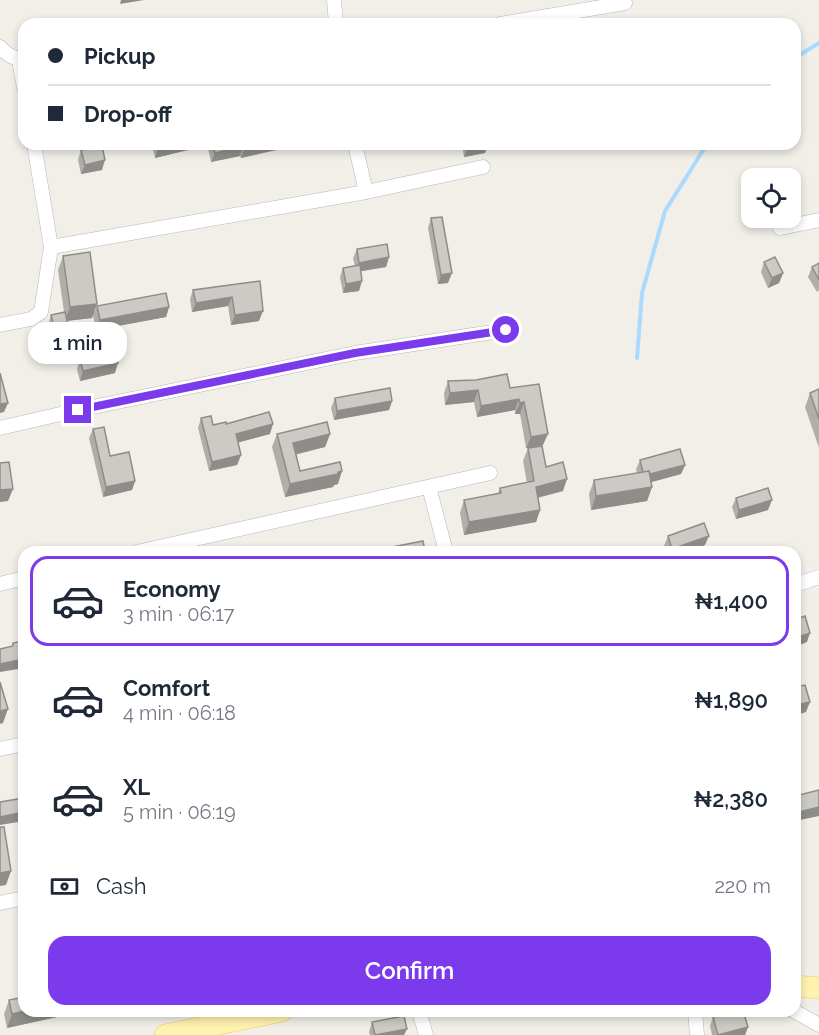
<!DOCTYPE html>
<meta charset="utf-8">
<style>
body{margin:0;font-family:Raleway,sans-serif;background:#f6f6f7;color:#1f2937;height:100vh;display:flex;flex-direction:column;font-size:22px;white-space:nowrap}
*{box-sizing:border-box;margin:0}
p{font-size:20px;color:#747a83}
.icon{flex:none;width:33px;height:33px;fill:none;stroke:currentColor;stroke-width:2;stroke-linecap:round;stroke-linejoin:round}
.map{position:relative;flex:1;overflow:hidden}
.drawer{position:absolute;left:18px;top:546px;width:783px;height:471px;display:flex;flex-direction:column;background:#fff;border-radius:18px;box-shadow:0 3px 9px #0003}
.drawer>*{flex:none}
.hud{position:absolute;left:18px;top:18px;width:783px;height:132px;border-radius:18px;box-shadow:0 3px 9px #0003;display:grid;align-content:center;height:132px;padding:0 30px;background:#fff}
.buttons{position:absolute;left:741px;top:168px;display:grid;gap:12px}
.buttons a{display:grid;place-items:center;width:60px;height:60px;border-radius:12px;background:#fff;box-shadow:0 3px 9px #0003;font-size:30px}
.end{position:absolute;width:27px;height:27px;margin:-14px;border:8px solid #7c3aed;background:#fff;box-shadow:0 0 0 3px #fff}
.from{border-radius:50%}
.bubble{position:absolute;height:42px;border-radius:18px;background:#fff;box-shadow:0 3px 9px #0003;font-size:20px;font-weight:600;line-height:42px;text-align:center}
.hud b{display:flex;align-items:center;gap:21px;height:57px;font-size:22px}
.hud b+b{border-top:2px solid #e0e1e3}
.hud i{width:15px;height:15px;background:#1f2937}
ul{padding:10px 0 0;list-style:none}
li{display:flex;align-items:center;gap:18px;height:90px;margin:0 12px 9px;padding:0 18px;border:3px solid transparent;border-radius:18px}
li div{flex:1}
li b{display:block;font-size:22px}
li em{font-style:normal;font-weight:600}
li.on{border-color:#7c3aed}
li>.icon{width:54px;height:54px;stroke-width:1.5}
.pay{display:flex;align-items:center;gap:15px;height:66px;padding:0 30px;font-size:22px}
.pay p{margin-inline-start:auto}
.button{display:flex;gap:12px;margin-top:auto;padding:12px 30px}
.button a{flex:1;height:69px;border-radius:18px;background:#7c3aed;color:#fff;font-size:24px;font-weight:600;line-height:69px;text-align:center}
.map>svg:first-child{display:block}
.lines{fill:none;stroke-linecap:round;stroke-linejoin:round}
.stream{stroke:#aadaff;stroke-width:4}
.street-casing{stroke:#b5b8bc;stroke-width:15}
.primary-casing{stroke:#f2c960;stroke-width:22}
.street{stroke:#fff;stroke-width:14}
.primary{stroke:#fff2af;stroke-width:21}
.wall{fill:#afaea9}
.shaded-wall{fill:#8f8d8a}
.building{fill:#cccac5;stroke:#8f8d8a;stroke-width:1.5}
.route{stroke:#7c3aed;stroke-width:8}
</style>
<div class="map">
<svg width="819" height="1035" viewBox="0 0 819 1035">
<rect width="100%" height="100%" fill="#f1efe8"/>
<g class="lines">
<!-- stream -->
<g class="stream">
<polyline points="795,58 819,43"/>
<polyline points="637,358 642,293 665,211 707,144"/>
</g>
<!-- street casing -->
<g class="street-casing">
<g id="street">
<polyline points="334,0 336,24"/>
<polyline points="500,24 625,3"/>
<path d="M 0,47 C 6,54 14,60 24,58"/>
<polyline points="19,59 24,88"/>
<polyline points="355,144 366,192"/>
<polyline points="780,228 819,220"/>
<polyline points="51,247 366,192 483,167"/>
<polyline points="0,325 31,319 41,312 51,247 34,144"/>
<polyline points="0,428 78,410 355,353 506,330"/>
<polyline points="429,487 446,552"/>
<polyline points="137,552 490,473"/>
<polyline points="0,584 24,578"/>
<polyline points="795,585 819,577"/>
<polyline points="0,749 24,744"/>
<polyline points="0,903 24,898"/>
<polyline points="419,1011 426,1035"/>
<polyline points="695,1011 697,1035"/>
<polyline points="794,1011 819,1025"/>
</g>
</g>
<!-- primary casing -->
<g class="primary-casing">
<g id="primary">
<polyline points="795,986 819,988"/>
<polyline points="165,1035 282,1011"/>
</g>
</g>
<!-- street -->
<use href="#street" class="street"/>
<!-- primary -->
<use href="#primary" class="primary"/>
</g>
<!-- wall -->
<g class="wall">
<polygon points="152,144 194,144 192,149 155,158"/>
<polygon points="210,144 302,144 241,158 240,156 211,162 208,148"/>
<polygon points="462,144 488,144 485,153 464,157"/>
<polygon points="81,150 102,170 81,174 78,160"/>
<polygon points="431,218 448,283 438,284 428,228"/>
<polygon points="357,249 389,257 386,267 361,271 359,291 343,293 340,277 343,268 355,266 353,258"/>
<polygon points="63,256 97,304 92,318 67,321 71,361 58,364 48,325 51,315 64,312 58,270"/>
<polygon points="764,262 783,273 779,283 768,288 761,272"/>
<polygon points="819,263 819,290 817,292 808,277 812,267"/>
<polygon points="260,281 259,321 231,325 228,306 192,312 190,299 193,290"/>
<polygon points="97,306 169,307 166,317 96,330 93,315"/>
<polygon points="80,359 115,373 80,381 77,369"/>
<polygon points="448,381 510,388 539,384 543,445 542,446 546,467 563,491 538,498 540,510 536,522 464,535 460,513 464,500 498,493 500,488 527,483 523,461 528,448 526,448 520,414 515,414 515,410 477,417 474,402 445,405 444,393"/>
<polygon points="819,389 819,448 805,407 810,393"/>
<polygon points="335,398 392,401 389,410 334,420 331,408"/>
<polygon points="201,418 213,425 226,424 270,434 238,442 241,455 237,465 209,471 198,428"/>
<polygon points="93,429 110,456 135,481 132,490 103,497 89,438"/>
<polygon points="277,434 330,434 325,447 295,455 300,471 338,484 334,485 333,487 285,497 272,447"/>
<polygon points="640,460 685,465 681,474 651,482 652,487 647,501 591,510 589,494 594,480 637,473 636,469"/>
<polygon points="736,498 768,510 736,519 732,507"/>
<polygon points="668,536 705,545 687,552 666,552 664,546"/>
<polygon points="795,687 806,712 795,715"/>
<polygon points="9,1000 66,1015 7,1028 4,1014"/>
<polygon points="717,1011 743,1011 748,1027 745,1035 712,1035 710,1026 713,1017 718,1015"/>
<polygon points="372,1022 404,1035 370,1035 369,1032"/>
</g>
<!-- shaded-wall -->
<g class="shaded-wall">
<polygon points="121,0 144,0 120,4"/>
<polygon points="177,144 194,144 192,149 155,158 158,148"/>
<polygon points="265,144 302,144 241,158 244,149"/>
<polygon points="474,144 488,144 485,153 464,157 469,145"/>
<polygon points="243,146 240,156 211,162 215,153"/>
<polygon points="105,160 102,170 81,174 85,165"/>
<polygon points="389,257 386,267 356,272 359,263"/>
<polygon points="452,273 448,283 438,284 441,275"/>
<polygon points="783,273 779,283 768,288 772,278"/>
<polygon points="362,281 359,291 343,293 346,284"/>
<polygon points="232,297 228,306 192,312 196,303"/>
<polygon points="97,304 92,318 65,321 70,307"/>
<polygon points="169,307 166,317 96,330 100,320"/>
<polygon points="263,311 259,321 231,325 235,315"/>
<polygon points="75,352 71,361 58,364 61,355"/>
<polygon points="118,363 115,373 80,381 83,371"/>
<polygon points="478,390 474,402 445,405 450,393"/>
<polygon points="519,399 515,410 477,417 481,406"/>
<polygon points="392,401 389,410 334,420 337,411"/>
<polygon points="524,402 520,414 515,414 520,403"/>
<polygon points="8,403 4,412 0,413 0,404"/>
<polygon points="273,424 270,434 233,444 236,434"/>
<polygon points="330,434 325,447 288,456 293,443"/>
<polygon points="548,434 543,445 526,448 531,437"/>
<polygon points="241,455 237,465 209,471 212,462"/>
<polygon points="685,465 681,474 641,485 644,475"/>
<polygon points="342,471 338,484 334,485 333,487 285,497 290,484"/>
<polygon points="567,479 563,491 531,499 536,487"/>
<polygon points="135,481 132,490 103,497 106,487"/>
<polygon points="652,487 647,501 591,510 596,496"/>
<polygon points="13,489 8,501 0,502 0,490"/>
<polygon points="772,500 768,510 736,519 739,510"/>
<polygon points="540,510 536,522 464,535 469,522"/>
<polygon points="709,536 705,545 687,552 671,552 672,549"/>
<polygon points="810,633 807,642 795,647 795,638"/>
<polygon points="24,659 24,668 0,672 0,664"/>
<polygon points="810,702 806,712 795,715 797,705"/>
<polygon points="8,709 3,723 0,724 0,711"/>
<polygon points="819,807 819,816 795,821 795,813"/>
<polygon points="24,812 24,821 0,825 0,817"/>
<polygon points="11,871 6,885 0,886 0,873"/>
<polygon points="25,1011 67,1011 66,1015 7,1028 12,1014"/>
<polygon points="748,1027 745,1035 718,1035"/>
<polygon points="407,1029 404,1035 377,1035"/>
</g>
<!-- building -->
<g class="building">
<polygon points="157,144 177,144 158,148"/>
<polygon points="213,144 265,144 244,149 243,146 215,153"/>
<polygon points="102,146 105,160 85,165 81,150"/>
<polygon points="442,217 452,273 441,275 431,218"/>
<polygon points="387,244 389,257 359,263 357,249"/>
<polygon points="90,252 97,304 70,307 63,256"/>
<polygon points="775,257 783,273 772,278 764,262"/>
<polygon points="819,263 819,280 812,267"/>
<polygon points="360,265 362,281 346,284 343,268"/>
<polygon points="260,281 263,311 235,315 232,297 196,303 193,290"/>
<polygon points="166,293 169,307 100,320 97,306"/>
<polygon points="65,312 75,352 61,355 51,315"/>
<polygon points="116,351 118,363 83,371 80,359"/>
<polygon points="0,373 8,403 0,404"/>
<polygon points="507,374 510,388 539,384 548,434 531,437 524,402 520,403 519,399 481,406 478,390 450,393 448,381 476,380"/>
<polygon points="390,388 392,401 337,411 335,398"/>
<polygon points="819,389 819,419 810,393"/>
<polygon points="269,412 273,424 236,434 241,455 212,462 201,418 211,416 213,425 226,422 226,424"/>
<polygon points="327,422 330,434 293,443 300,471 340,462 342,471 338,472 338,474 290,484 277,434"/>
<polygon points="104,427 110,456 129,452 135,481 106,487 93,429"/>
<polygon points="542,446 546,467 563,462 567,479 536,487 540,510 469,522 464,500 501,493 500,488 534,481 528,448"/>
<polygon points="680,449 685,465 650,474 649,471 643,472 640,460"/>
<polygon points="9,462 13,489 0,490 0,463"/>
<polygon points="649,471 652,487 596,496 594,480"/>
<polygon points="768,488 772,500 739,510 736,498"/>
<polygon points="704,523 709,536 672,549 668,536"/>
<polygon points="423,541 425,552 367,552"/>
<polygon points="805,616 810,633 795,638 795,620"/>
<polygon points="23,641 24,659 0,664 0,649 13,646 13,643"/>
<polygon points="0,682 8,709 0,711"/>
<polygon points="805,685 810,702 797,705 795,697 795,687"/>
<polygon points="819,790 819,807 795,813 795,796"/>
<polygon points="24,798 24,812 0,817 0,802"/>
<polygon points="0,827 4,827 11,871 0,873"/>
<polygon points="24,997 25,1011 12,1014 9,1000"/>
<polygon points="723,1011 743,1011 748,1027 718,1035 713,1017 723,1014"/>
<polygon points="404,1016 407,1029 375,1035 372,1022"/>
</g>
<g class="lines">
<!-- route -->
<polyline class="route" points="78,410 355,353 506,330"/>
</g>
</svg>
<div class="buttons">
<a><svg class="icon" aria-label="locate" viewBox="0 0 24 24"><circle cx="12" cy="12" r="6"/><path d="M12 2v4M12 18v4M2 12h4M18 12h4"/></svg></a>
</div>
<i class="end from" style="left:506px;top:330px"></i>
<i class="end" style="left:78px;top:410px"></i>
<div class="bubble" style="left:28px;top:322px;width:99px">1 min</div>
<div class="hud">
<b><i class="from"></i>Pickup</b>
<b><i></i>Drop-off</b>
</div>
<section class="drawer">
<ul>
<li class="on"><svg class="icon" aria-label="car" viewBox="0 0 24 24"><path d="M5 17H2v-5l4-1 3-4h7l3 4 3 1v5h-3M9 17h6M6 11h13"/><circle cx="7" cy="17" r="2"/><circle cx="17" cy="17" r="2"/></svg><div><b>Economy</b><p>3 min · 06:17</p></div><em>₦1,400</em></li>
<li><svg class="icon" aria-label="car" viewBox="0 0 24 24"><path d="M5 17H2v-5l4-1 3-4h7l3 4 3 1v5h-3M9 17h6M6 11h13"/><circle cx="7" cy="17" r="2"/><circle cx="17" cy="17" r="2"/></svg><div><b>Comfort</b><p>4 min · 06:18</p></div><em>₦1,890</em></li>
<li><svg class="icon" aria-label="car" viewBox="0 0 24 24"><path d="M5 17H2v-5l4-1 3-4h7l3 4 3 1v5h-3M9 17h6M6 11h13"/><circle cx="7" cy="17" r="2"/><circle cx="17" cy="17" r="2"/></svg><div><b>XL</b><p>5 min · 06:19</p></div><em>₦2,380</em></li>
</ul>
<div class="pay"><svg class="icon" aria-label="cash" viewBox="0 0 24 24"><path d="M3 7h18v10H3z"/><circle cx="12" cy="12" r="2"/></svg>Cash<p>220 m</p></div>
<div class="button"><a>Confirm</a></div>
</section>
</div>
